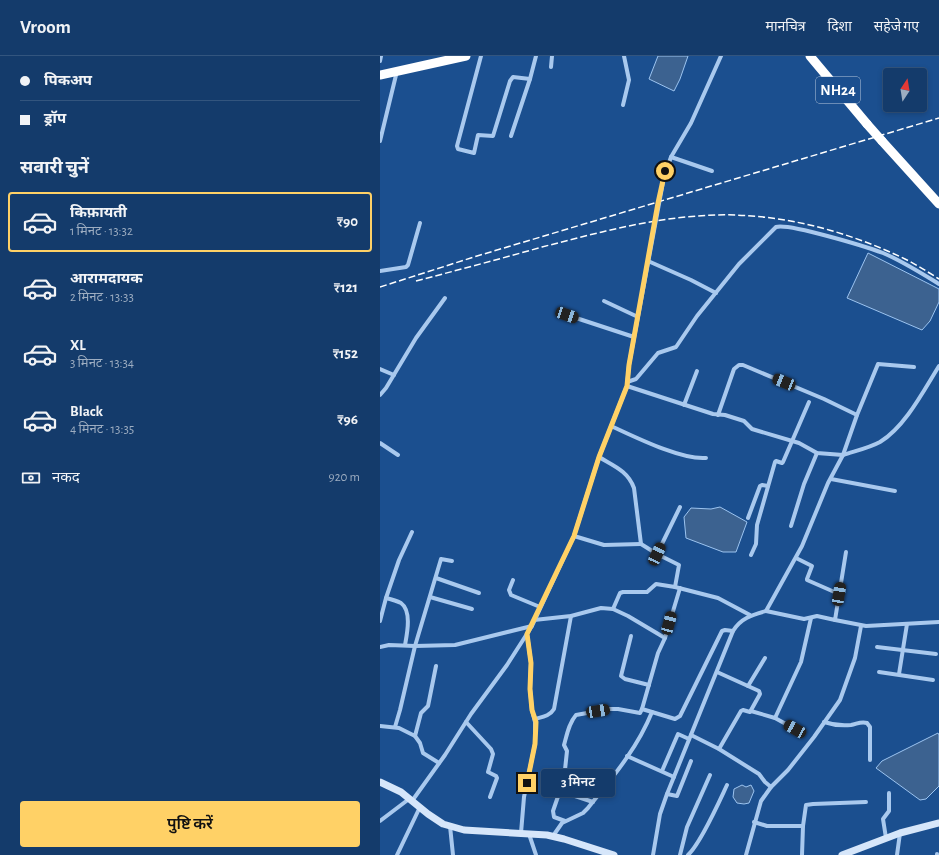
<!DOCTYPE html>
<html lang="hi">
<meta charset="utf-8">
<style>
body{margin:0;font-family:"Alegreya Sans","Noto Sans Devanagari",sans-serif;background:#1d4271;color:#f1f3f6;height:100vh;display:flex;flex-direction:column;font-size:15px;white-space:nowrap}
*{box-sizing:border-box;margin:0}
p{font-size:13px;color:#9dadc1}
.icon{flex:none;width:22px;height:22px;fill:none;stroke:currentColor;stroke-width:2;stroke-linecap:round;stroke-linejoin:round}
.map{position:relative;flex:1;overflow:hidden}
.side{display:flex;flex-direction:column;background:#143b6b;width:380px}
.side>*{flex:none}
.banner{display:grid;align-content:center;height:88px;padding:0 20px;background:#143b6b}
.needle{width:26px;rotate:12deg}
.buttons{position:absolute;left:503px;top:12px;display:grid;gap:8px}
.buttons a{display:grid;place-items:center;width:44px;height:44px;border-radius:4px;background:#143b6b;box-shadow:0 2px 6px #0003,0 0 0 1px #33557e;font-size:20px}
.end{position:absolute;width:18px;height:18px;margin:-9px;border:5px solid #ffd166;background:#111;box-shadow:0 0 0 2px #111}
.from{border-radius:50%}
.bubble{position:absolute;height:28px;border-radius:4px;background:#143b6b;box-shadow:0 2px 6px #0003,0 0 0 1px #33557e;font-size:13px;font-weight:600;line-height:28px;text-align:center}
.car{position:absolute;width:12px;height:24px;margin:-12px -6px;border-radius:5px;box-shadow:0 0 3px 1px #0007;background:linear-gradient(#222 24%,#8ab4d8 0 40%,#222 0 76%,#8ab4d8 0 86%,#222 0)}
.banner b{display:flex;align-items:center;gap:14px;height:38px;font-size:15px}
.banner b+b{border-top:1px solid #33557e}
.banner i{width:10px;height:10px;background:#f1f3f6}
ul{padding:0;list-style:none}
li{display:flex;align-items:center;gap:12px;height:60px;margin:0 8px 6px;padding:0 12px;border:2px solid transparent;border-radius:4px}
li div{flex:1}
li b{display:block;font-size:15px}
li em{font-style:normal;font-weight:600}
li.selected{border-color:#ffd166}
li>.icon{width:36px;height:36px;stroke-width:1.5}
h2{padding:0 20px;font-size:18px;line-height:48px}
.pay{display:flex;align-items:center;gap:10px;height:44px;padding:0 20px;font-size:15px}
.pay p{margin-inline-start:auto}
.action{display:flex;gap:8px;margin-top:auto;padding:8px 20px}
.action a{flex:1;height:46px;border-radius:4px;background:#ffd166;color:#111;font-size:16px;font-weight:600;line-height:46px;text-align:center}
header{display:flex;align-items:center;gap:24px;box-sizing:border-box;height:56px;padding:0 20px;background:#143b6b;border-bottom:1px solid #33557e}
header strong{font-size:19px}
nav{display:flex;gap:22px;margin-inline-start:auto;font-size:14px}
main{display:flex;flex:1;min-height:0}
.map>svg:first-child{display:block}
.water{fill:#3c6290;stroke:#9cc4f0}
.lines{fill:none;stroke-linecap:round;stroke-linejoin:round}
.street{stroke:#a9c9ee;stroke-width:4}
.secondary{stroke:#d6e6fa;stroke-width:7}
.highway{stroke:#fff;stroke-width:9}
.rail{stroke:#fff;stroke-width:1.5;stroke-dasharray:7 3;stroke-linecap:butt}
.highway-bridge{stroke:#fff;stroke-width:9}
.route{stroke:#ffd166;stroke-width:5}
.labels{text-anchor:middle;stroke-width:3.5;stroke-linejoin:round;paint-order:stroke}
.shield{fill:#1b4f8f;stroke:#bbcadd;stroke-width:1}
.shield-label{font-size:15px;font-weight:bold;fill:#fff}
</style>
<header>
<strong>Vroom</strong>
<nav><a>मानचित्र</a><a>दिशा</a><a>सहेजे गए</a></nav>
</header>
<main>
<section class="side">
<div class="banner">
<b><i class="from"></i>पिकअप</b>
<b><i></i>ड्रॉप</b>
</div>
<h2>सवारी चुनें</h2>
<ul>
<li class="selected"><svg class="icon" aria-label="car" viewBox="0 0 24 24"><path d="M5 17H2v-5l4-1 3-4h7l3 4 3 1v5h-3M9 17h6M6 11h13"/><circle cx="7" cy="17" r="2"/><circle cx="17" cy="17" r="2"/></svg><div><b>किफ़ायती</b><p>1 मिनट · 13:32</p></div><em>₹90</em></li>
<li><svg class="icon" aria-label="car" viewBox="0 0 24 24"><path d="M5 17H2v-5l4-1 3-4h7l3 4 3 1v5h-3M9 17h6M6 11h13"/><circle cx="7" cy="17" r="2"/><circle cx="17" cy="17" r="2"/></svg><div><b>आरामदायक</b><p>2 मिनट · 13:33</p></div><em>₹121</em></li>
<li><svg class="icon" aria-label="car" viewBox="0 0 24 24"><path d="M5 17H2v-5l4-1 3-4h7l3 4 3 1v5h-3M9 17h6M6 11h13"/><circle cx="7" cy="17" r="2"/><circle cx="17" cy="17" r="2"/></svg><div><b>XL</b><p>3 मिनट · 13:34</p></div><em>₹152</em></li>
<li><svg class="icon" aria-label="car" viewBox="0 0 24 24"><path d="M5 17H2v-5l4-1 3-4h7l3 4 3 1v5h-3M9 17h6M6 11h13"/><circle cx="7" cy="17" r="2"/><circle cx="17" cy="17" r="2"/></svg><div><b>Black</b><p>4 मिनट · 13:35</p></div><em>₹96</em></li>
</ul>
<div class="pay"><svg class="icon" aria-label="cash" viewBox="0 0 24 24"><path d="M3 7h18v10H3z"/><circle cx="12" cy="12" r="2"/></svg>नकद<p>920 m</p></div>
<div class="action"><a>पुष्टि करें</a></div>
</section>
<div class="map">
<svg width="559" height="799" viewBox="0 0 559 799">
<rect width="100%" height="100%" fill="#1b4f8f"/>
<!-- water -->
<g class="water">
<polygon points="278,0 308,0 300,23 294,35 269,23"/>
<polygon points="488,197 559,233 559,246 550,265 542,274 467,242"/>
<polygon points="340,451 367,466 356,496 343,496 306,482 304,461 311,452 331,453"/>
<polygon points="558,677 559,679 559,730 546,743 540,744 496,712 502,705"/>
<polygon points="362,729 366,731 371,729 374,735 369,747 364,748 357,747 353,741 354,733"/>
</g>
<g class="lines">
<!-- street -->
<g class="street">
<polyline points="101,0 77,90 78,93 94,97 98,79 113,80 130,25 133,21 150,23"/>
<polyline points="0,5 1,0"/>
<polyline points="171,11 172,0"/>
<polyline points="243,49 249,24 244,0"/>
<polyline points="131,80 150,23 156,0"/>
<polyline points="0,85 17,15"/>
<polyline points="291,101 332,115"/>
<polyline points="268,205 311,224 336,237"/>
<polyline points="0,215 26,211 28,209 40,167"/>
<polyline points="224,245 258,261"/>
<polyline points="187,259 254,281"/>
<polyline points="0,313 14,319"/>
<path d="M 247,326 L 256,323 L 278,297 L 296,291 L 317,260 L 359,208 L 396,171 C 409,167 487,191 503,197 C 522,205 541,217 559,228"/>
<polyline points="247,330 333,358 345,359 364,365 372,373 419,387 437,397 463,399 477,359 498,308 534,311"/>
<polyline points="0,339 6,332 36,282 65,242"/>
<polyline points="304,349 317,315"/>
<polyline points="338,359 354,313 359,309 363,309 444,343 477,359"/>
<path d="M 231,370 C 255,381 301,404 326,402"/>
<polyline points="0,387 18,399"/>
<path d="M 219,401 C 234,410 248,415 254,432 L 261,488 L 277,498 L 299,509 L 295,531"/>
<polyline points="451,423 515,435"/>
<polyline points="368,462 380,430 382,429 388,430"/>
<polyline points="411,470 424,428 437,397"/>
<polyline points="194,480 224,489 261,488"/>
<polyline points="277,498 300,451"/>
<polyline points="371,499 376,488 377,469 395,406 396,405 402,407 403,406 429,346"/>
<polyline points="416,502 432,510 427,523 427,524 459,538"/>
<polyline points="56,522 99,537"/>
<polyline points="133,524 129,534 131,539 160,551"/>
<polyline points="50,541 92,553"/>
<path d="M 6,542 C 10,543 17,545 21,547 C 32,555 27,578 25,589"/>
<polyline points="233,553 240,537 243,536 267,536 276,528 295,531 338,542 370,559"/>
<polyline points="386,555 424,563 437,560 455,564 466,496"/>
<path d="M 154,564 L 191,560 L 221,552 L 233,553 L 248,560 L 285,582 L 278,597 L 262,653 L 272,656 C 257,693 232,722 208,752 L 203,757 L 182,767 L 173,780"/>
<polyline points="455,564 486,570 559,566"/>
<polyline points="0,565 6,542 19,504 32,476"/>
<polyline points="251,580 241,620 245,623 269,629"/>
<polyline points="285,582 300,532"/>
<polyline points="0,591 9,589 35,590 75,589 152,570 194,480 219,401 247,330 249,309 284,121 291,101 311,67 341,0"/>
<polyline points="497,591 556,598"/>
<polyline points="337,616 379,635 380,638 370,656 363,654 361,655 339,693"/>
<polyline points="499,616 553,624"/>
<polyline points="519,618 527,568"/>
<polyline points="368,630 385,602"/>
<polyline points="371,655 395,662 415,673"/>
<polyline points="272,656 295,663 300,660 342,575 345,574 353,575"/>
<polyline points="395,662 421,606 431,562"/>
<path d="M 155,663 C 162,661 170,660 174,653 L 191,560"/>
<polyline points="86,666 111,693 113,698 108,716 116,720 117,722 110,741"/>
<path d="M 444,666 C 453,669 461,670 471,669 C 477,668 481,665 487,667 L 490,671 L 490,704"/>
<polyline points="0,670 19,672 35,680 41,657 48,650 56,610"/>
<polyline points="15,671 20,654 35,590 61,503 72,505"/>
<polyline points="311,679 339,693 379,718 385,726 391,731"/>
<polyline points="35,680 40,687 43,697 59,707"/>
<polyline points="247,700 294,721"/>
<polyline points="282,715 298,678 309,683"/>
<polyline points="180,735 213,746"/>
<polyline points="287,738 297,740 311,705"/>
<polyline points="32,745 65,699 91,658 127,609 152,570"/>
<polyline points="0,765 29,743"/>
<path d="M 185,765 L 174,761 L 173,755 L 184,723 L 187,695 L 184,689 C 187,678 189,667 196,659 L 229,653 L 238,653 L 260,657 L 262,653"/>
<polyline points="374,766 387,770 423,770"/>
<polyline points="70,770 73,799"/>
<polyline points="141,777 144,741 155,688 155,666 152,654 150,633 151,607 147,578"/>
<polyline points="149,778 156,799"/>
<polyline points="506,782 503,763 509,755 509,737"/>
<polyline points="557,798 557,799"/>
<polyline points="17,799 40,751"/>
<path d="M 273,799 L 280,758 L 287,738 L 353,575 C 361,562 372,559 386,555 L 422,490 L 448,427 L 463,399 C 475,395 489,392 500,386 C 525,371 544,334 559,310"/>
<polyline points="300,799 307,771 330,719"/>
<path d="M 308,799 C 321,787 339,746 347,729"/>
<polyline points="366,799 381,745 391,731 408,714 434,681 460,644 475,602 481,570"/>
<polyline points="422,799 423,770 426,749 433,748 486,746"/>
<polyline points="517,799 520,777"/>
</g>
<!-- secondary -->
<g class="secondary">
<polyline points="0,726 21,736 48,758 63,768 84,774 167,779 184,783 234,799"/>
<polyline points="462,799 520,777 559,767"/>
</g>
<!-- highway -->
<g class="highway">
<polyline points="430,0 487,68"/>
<polyline points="0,19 86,0"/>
<polyline points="502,85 559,148"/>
</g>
<!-- rail -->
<g class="rail">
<path d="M 36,225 C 78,214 120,203 162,191 C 213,178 264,164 317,160 C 388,154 461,172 525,203 C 537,209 548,216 559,223"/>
<polyline points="0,231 97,200 559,62"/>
</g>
<!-- highway-bridge -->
<polyline class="highway-bridge" points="487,68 502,85"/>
</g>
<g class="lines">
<!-- route -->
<polyline class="route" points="147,727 155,688 156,666 152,654 150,633 151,607 147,578 194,480 219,401 247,330 249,309 278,147 285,115"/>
</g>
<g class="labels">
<!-- shield labels -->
<rect class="shield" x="436" y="21" width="44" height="26" rx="3"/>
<g class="shield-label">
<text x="458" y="39">NH24</text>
</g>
</g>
</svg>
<div class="buttons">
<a><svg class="needle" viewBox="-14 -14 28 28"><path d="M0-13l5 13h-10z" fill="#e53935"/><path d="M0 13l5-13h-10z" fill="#9dadc1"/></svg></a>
</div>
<i class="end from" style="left:285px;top:115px"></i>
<i class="end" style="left:147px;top:727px"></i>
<div class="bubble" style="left:161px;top:713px;width:74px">3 मिनट</div>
<i class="car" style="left:187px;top:259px;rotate:109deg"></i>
<i class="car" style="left:404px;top:326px;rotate:292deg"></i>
<i class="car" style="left:277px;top:498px;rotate:25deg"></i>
<i class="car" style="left:459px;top:538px;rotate:9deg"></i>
<i class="car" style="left:289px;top:567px;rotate:15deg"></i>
<i class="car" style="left:218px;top:655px;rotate:81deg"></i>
<i class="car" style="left:415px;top:673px;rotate:299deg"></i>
</div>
</main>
